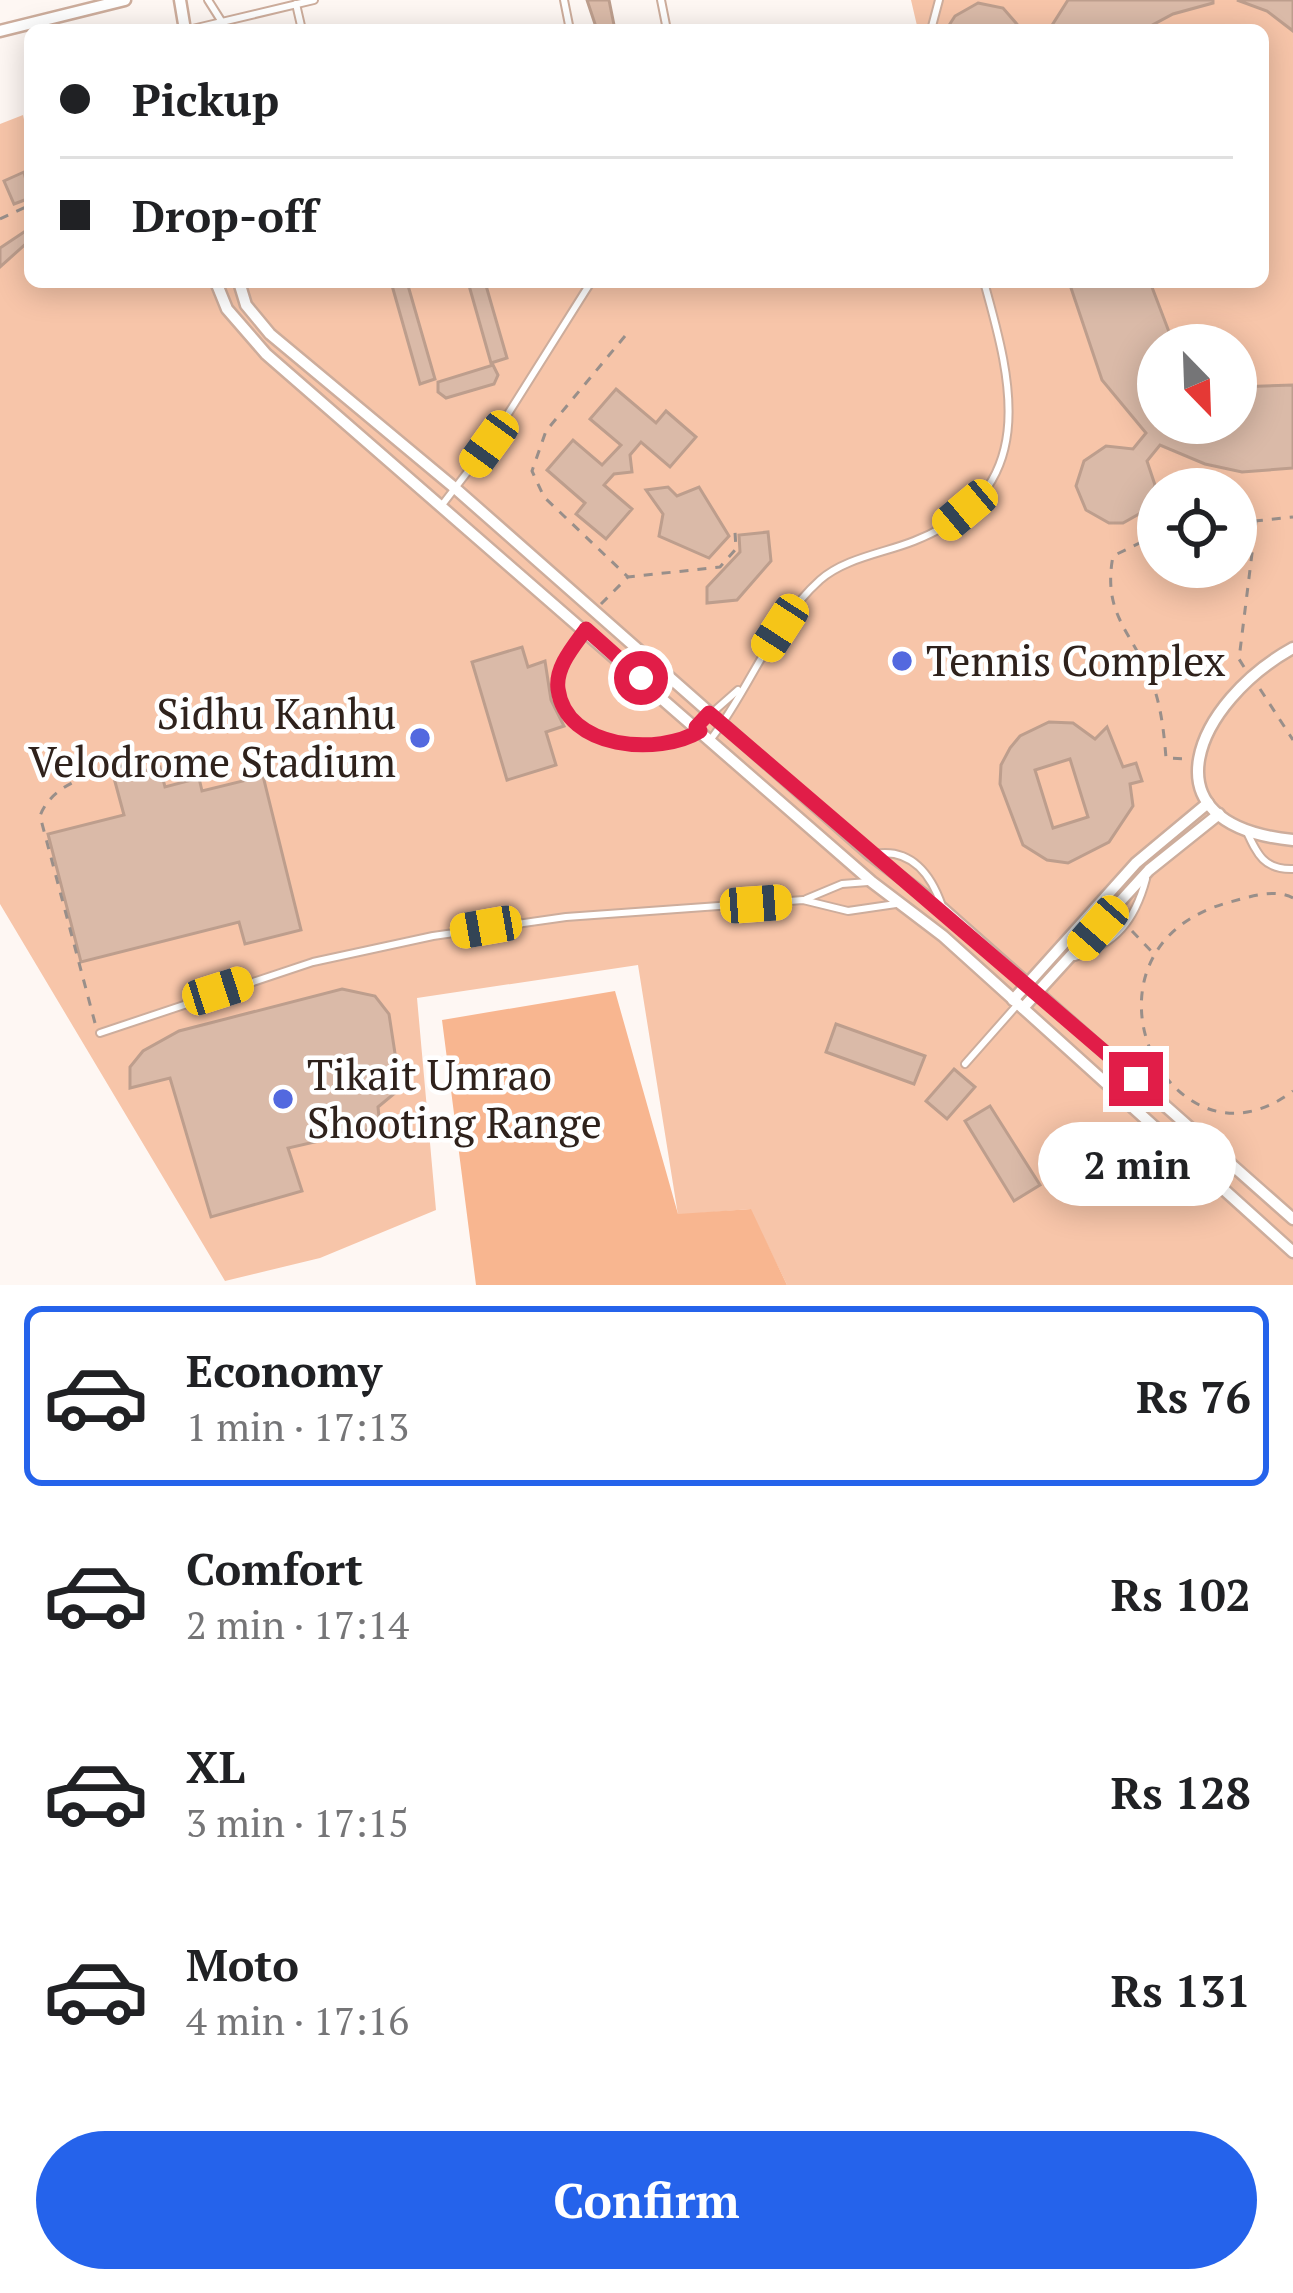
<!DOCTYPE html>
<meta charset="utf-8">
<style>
body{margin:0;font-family:"PT Serif",serif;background:#f6f6f6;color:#202124;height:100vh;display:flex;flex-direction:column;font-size:45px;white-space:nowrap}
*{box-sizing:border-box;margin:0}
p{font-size:39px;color:#757577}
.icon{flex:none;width:66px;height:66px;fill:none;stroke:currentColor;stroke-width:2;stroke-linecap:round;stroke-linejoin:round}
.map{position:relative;height:1285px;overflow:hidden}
.drawer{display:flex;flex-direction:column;background:#fff;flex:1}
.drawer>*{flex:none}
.hud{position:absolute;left:24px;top:24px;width:1245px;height:264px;border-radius:18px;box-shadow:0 6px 30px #0003;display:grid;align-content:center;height:264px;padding:0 36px;background:#fff}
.needle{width:78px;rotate:157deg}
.buttons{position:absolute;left:1137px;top:324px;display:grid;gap:24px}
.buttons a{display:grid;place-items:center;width:120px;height:120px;border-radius:50%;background:#fff;box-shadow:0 6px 30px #0003;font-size:60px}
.end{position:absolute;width:54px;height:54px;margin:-27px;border:15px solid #e11d48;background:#fff;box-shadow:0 0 0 6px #fff}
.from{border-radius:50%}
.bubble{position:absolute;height:84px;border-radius:42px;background:#fff;box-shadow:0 6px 30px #0003;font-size:39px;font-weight:800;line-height:84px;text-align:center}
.car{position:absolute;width:36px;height:72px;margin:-36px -18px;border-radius:15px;box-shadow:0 0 9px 3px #0007;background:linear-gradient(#f5c518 24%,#345 0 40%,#f5c518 0 76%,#345 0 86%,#f5c518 0)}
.hud b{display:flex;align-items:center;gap:42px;height:114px;font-size:45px}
.hud b+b{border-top:3px solid #e0e0e0}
.hud i{width:30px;height:30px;background:#202124}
ul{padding:21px 0 0;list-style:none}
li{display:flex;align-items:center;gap:36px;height:180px;margin:0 24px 18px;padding:0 12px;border:6px solid transparent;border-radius:18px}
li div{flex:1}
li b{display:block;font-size:45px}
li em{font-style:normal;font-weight:800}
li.on{border-color:#2563eb}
li>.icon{width:108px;height:108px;stroke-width:1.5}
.primary-button{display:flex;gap:24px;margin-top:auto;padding:24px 36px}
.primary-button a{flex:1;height:138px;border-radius:72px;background:#2563eb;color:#fff;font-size:48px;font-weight:800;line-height:138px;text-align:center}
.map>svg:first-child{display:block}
.green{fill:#f7c5a9;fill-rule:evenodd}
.forest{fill:#f8b690}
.building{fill:#dabaa8;stroke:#bd9e8d;stroke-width:3;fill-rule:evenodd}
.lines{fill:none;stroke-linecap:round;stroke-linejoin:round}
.lane-casing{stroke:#cdad9c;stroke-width:10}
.street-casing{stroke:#cdad9c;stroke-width:15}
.path{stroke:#998f8a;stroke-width:3;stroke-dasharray:9 9;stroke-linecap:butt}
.lane{stroke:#fff;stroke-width:6}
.street{stroke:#fff;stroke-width:10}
.route{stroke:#e11d48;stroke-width:15}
.poi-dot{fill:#5369df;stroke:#fff;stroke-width:4.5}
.labels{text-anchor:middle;stroke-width:9;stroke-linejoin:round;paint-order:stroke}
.poi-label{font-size:42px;fill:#2f221c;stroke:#fff;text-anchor:start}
</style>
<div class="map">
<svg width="1293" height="1285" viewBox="0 0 1293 1285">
<rect width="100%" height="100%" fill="#fef7f3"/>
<!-- green -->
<path class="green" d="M 911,0 L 1293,0 L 1293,1285 L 787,1285 L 750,1209 L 678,1215 L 638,965 L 417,998 L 436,1210 L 320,1258 L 225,1281 L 0,904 L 0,124 L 23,115 L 30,147 L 30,282 L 1263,282 L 1263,30 L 918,30 ZM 1158,345 L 1236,345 L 1236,423 L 1158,423 ZM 1158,489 L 1236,489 L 1236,567 L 1158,567 Z"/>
<!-- forest -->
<polygon class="forest" points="615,991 678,1214 751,1209 787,1285 476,1285 442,1020"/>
<!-- building -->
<g class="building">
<polygon points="587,0 609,0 615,30 597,30"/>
<polygon points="1068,0 1213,0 1213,3 1173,14 1143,30 1049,30"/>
<polygon points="1237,0 1293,0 1293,31 1267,11"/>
<polygon points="978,3 1003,8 1022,30 946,30 955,16"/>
<polygon points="24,172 30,198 14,204 4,181"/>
<polygon points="30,228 30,240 0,267 0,248"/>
<polygon points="391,282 407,282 435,379 420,384"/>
<polygon points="468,282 485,282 507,358 491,363"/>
<polygon points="1069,282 1150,282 1174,345 1158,345 1158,423 1236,423 1236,387 1293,385 1293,468 1242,472 1205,464 1160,445 1147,461 1155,485 1146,510 1123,523 1109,523 1086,510 1076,486 1084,461 1106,446 1133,449 1146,433 1102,380"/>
<polygon points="493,365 498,375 494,384 446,398 438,392 438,382"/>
<polygon points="616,389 656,423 666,411 696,437 670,467 641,442 630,455 632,472 614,474 604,485 632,509 606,539 576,514 585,503 547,470 573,440 602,465 621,445 590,419"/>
<polygon points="668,487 677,496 699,487 729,536 709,558 659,536 663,514 646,490"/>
<polygon points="768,532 771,561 737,600 707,603 707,587 740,552 739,535"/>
<polygon points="522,647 528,667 545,661 551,700 564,726 546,732 556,765 507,780 472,662"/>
<path d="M 1049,722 L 1073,723 L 1095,739 L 1107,727 L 1123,767 L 1136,763 L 1142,781 L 1130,784 L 1133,806 L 1109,842 L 1068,863 L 1047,860 L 1023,845 L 1000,784 L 1001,765 L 1010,748 L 1020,736 ZM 1070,759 L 1088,817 L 1053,828 L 1035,770 Z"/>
<polygon points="160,767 165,787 199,778 202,791 263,776 301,930 245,944 239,922 81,962 48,834 124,815 114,778"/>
<polygon points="342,989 375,996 389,1014 398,1073 395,1093 378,1107 380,1127 288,1148 302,1191 211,1217 170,1078 130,1088 130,1067 143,1051 179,1031"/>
<polygon points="836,1024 925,1056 914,1084 826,1052"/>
<polygon points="954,1069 975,1087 947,1119 926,1101"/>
<polygon points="990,1106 1040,1185 1014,1201 965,1121"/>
</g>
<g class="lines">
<!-- lane casing -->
<g class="lane-casing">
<g id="lane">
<polyline points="208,0 227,30"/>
<polyline points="564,0 570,30"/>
<polyline points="661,0 667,30"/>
<polyline points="296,4 302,30"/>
<polyline points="188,30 314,0"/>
<polyline points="931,30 939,0"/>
<polyline points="442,505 489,444 591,282"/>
<path d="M 584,632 C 575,645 563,659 559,674 C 542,746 658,756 699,732"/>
<polyline points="696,727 738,690"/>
<path d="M 711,739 C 750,689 771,624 820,580 C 845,558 884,553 914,541 C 1041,491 1013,385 984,282"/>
<path d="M 1246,830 C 1257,854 1264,870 1293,869"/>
<path d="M 875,854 C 911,848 931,874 942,906"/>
<polyline points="806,899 842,884 868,882"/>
<path d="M 1075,957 C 1116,944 1135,920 1146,879"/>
<polyline points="100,1033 313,962 433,936 566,917 803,900 848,911 896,904"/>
<polyline points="965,1064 1018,1004"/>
</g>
</g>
<!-- street casing -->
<g class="street-casing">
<g id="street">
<polyline points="180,0 185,30"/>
<polyline points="0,31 125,0"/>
<polyline points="216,282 227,309 266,354 872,882 943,936 1293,1252"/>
<polyline points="239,282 246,305 270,334 456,489 871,855 943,909 1293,1219"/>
<path d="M 1293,648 C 1197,701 1139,825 1293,840"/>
<polyline points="1013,1000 1136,863 1208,803"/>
<polyline points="1023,1008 1149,870 1219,814"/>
</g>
</g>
<!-- path -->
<g class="path">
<polyline points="0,219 30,205"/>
<polyline points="625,336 546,431 532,471 544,497 628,577"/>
<polyline points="1236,523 1293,517"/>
<path d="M 1158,534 L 1113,556 C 1102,615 1132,631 1152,682 C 1161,706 1164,732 1166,758 L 1187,759"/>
<polyline points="601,604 628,577 720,567 736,549 735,532"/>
<polyline points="1244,667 1239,659 1256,521"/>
<polyline points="1260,689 1293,740"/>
<path d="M 1293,898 C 1275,888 1249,897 1230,902 C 1058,948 1168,1186 1293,1091"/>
<polyline points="1132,931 1153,953"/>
<path d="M 95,1023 L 40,816 C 56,772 127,767 168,755"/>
</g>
<!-- lane -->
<use href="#lane" class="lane"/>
<!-- street -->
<use href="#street" class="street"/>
</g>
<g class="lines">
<!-- route -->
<path class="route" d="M 641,678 L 586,629 C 574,646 555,667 558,689 C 566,750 659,756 700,731 L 696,727 L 709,713 L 1136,1079"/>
</g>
<!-- markers -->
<g class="poi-dot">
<circle cx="902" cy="661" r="12"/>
<circle cx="420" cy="738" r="12"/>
<circle cx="283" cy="1099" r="12"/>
</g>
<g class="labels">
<!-- poi labels -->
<g class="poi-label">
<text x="926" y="676">Tennis Complex</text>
<text x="396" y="729" text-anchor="end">Sidhu Kanhu<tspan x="396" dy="48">Velodrome Stadium</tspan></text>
<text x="307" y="1090">Tikait Umrao<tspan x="307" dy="48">Shooting Range</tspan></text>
</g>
</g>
</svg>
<div class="buttons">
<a><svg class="needle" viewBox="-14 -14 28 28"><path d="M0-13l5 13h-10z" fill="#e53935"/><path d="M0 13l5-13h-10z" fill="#757577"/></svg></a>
<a><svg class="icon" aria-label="locate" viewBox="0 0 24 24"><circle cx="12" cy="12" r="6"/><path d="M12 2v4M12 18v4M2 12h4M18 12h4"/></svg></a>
</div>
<i class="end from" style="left:641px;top:678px"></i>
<i class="end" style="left:1136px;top:1079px"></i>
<div class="bubble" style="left:1038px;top:1122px;width:198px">2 min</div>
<i class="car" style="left:489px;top:444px;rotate:216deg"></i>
<i class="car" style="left:965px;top:510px;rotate:230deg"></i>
<i class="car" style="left:780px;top:628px;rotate:213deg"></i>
<i class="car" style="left:756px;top:904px;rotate:86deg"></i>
<i class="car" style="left:486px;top:927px;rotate:260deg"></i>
<i class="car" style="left:1098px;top:928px;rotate:221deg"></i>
<i class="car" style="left:218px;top:991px;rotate:72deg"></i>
<div class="hud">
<b><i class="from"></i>Pickup</b>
<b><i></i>Drop-off</b>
</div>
</div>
<section class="drawer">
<ul>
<li class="on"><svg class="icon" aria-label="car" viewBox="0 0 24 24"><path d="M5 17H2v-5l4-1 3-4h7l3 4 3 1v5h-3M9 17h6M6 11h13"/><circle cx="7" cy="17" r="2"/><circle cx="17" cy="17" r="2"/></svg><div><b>Economy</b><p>1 min · 17:13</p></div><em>Rs 76</em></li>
<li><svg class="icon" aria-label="car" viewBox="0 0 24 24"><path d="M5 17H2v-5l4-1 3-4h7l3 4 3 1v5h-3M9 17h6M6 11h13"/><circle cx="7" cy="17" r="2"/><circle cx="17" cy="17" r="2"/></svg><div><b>Comfort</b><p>2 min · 17:14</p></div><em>Rs 102</em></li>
<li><svg class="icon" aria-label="car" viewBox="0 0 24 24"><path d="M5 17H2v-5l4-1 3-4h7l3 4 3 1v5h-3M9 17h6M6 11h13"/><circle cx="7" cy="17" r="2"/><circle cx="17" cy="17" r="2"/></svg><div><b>XL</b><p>3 min · 17:15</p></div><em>Rs 128</em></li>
<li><svg class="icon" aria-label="car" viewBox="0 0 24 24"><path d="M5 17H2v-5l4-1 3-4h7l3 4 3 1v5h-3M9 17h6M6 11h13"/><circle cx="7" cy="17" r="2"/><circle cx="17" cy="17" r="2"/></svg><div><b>Moto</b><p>4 min · 17:16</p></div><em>Rs 131</em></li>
</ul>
<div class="primary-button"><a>Confirm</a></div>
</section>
